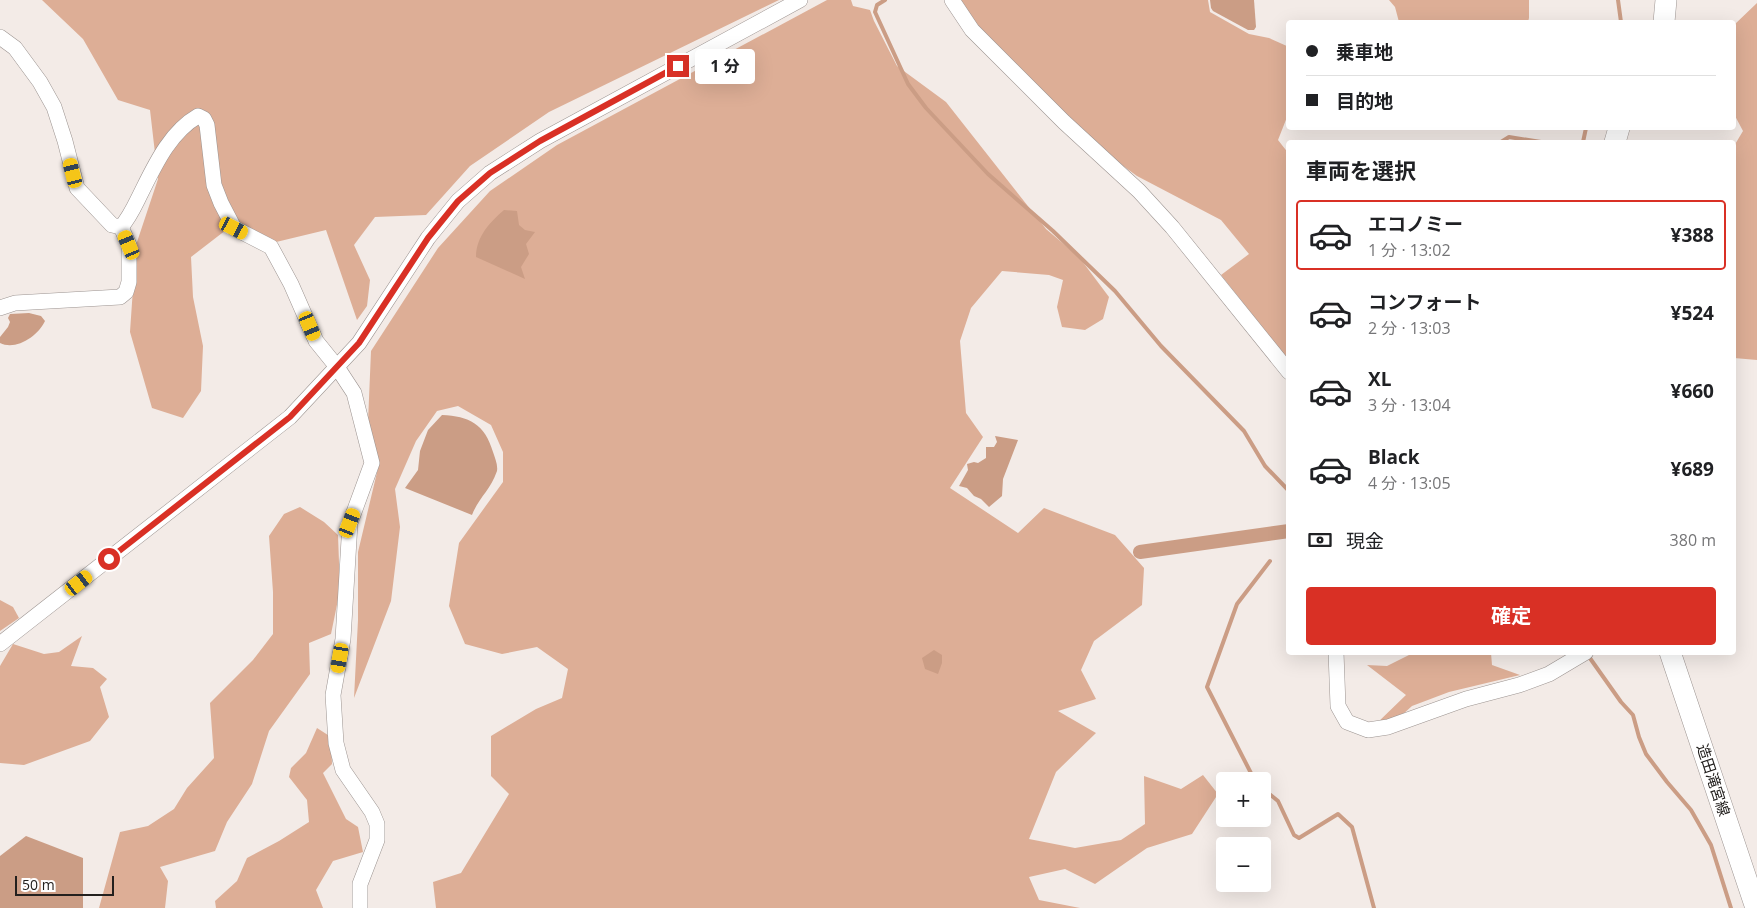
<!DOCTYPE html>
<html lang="ja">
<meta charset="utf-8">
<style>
body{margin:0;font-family:"Open Sans","Noto Sans JP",sans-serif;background:#f2f2f2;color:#202124;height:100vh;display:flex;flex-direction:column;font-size:19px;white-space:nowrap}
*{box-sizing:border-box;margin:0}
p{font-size:16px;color:#757577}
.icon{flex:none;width:28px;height:28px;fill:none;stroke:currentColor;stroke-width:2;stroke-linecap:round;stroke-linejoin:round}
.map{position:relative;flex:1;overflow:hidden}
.details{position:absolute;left:1286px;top:140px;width:450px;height:515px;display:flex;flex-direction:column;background:#fff;border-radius:5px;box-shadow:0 5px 20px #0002}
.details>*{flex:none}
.hud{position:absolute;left:1286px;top:20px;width:450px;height:110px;border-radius:5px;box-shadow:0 5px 20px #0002;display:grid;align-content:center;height:110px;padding:0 20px;background:#fff}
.buttons{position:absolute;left:1216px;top:772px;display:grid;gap:10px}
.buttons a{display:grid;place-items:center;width:55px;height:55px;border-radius:5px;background:#fff;box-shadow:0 5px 20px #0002;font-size:25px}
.scale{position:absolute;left:15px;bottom:12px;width:99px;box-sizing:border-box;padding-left:5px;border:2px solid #23201e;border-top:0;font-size:14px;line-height:18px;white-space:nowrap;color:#23201e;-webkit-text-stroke:4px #fff;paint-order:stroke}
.end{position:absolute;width:22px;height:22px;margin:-11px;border:6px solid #d93025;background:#fff;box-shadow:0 0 0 2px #fff}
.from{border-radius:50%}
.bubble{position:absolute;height:35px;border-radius:5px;background:#fff;box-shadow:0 5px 20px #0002;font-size:16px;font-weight:700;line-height:35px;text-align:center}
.car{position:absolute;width:15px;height:30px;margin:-15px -8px;border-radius:6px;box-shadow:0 0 4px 1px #0007;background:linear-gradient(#f5c518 24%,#345 0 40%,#f5c518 0 76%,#345 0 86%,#f5c518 0)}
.hud b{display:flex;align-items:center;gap:18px;height:48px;font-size:19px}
.hud b+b{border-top:1px solid #e0e0e0}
.hud i{width:12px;height:12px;background:#202124}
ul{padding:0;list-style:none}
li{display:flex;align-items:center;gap:15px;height:70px;margin:0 10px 8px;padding:0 10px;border:2px solid transparent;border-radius:5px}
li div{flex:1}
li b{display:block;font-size:19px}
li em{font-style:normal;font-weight:700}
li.selected{border-color:#d93025}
li>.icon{width:45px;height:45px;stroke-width:1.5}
h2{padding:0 20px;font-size:22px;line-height:60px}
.pay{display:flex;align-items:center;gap:12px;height:55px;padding:0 20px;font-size:19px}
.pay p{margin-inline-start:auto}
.action{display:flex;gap:10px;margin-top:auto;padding:10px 20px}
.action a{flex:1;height:58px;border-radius:5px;background:#d93025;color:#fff;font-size:20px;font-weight:700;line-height:58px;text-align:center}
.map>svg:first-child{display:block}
.forest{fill:#ddae96}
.water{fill:#cb9d85}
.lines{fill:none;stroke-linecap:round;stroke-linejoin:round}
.stream{stroke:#cb9d85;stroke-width:4}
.canal{stroke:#cb9d85;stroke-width:14}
.minor-casing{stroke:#9c9491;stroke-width:16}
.secondary-casing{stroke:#9c9491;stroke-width:22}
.minor{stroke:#fff;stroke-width:15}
.secondary{stroke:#fff;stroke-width:21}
.route{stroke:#d93025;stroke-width:6}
.labels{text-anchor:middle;stroke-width:4.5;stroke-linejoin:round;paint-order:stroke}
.street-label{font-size:15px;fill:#23201e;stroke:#fff}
</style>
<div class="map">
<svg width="1757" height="908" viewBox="0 0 1757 908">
<rect width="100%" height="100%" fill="#f3ebe7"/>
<!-- forest -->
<g class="forest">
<polygon points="42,0 779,0 549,112 470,166 426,215 375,217 354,245 370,280 367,306 357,320 326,230 272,243 226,230 191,257 193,297 203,346 201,391 183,418 152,408 130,332 136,245 158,179 150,110 118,100 83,39"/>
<polygon points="827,0 851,0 853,6 870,10 874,21 897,66 946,102 1046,229 1079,257 1109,297 1103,319 1085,330 1062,327 1057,307 1063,280 1049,275 1002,271 971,308 960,341 966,413 983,437 950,488 1018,533 1044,508 1115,535 1144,568 1142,605 1094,641 1081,670 1096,699 1058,711 1096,733 1056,772 1029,839 1075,848 1121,840 1145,824 1144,776 1181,789 1203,775 1218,794 1192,834 1147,848 1095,884 1065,869 1029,877 1039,900 1080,908 436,908 433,882 461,873 509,794 491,776 491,736 536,709 562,698 568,669 537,647 502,654 465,644 449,606 459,543 503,482 503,452 491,425 458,406 437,411 416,441 395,489 400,527 391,601 354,698 358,620 358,552 379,464 368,422 371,351 438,248 490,191 557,145"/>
<polygon points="960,0 1208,0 1210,12 1249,34 1269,38 1289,47 1289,112 1278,140 1289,154 1289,361 1221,275 1249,254 1221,220 1137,176 1108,155 984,34"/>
<polygon points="1389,0 1529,0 1529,18 1528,22 1399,22 1395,7"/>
<polygon points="1757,3 1757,360 1734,358 1734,146 1743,131 1734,114 1734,25"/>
<polygon points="300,507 324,522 338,535 340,590 331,634 309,643 310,674 269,731 252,784 227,822 215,851 160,867 168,881 165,908 99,908 120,832 148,826 174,809 187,788 214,758 210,703 253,660 273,634 273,592 269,536 284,514"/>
<polygon points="0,600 13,607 19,618 0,631"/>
<polygon points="82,636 71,666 93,668 107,679 100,687 109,717 90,741 24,765 0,763 0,666 13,644 44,654 59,652"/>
<polygon points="1431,652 1491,653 1492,665 1520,675 1449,692 1412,706 1402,715 1375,725 1406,695 1367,665 1387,666 1413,653 1428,654"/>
<polygon points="317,728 331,737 332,764 323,773 346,819 358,827 363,852 333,861 316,890 323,908 216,908 215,901 237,881 247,858 279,841 309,822 307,800 289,777 291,768 306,753"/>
</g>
<!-- water -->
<g class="water">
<polygon points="1210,0 1254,0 1256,27 1254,30 1248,30 1213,11 1211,8"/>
<path d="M 504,210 L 517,211 L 519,225 L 525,230 L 535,232 L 526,244 L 529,254 L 521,267 L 525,279 L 476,257 C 476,237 490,222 504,210 Z"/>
<path d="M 29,313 L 41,316 L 45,321 C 38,336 16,351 0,343 L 0,337 L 8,327 L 10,322 L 8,318 L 10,314 Z"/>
<path d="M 442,415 C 469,416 485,424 493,452 C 495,458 498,465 497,471 C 490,491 479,497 472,515 L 405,488 L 418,470 L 420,451 L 428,430 Z"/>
<polygon points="995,436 1018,440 1003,479 1002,496 989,507 981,499 974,496 967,488 959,486 968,470 967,464 974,462 978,463 986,458 986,447 994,447 997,442"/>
<polygon points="934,650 942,655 942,663 938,674 925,669 922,658"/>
<polygon points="26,836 83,858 83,908 0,908 0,856"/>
</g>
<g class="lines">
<!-- stream -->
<g class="stream">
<polyline points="885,0 877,5 875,12 908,84 926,108 988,174 1053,231 1115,291 1161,346 1244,431 1265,466 1289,491"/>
<polyline points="1618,0 1621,22"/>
<polyline points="1501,142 1509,137 1541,142"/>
<polyline points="1583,142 1586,128"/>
<polyline points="1587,654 1621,702 1633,715 1639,737 1646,754 1667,782 1691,810 1711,845 1731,908"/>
<polyline points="1255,781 1207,687 1237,604 1270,561"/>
<polyline points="1262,788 1278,801 1294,835 1299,838 1338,814 1352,827 1374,908"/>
</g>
<!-- canal -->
<polyline class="canal" points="1140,552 1289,531"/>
<!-- minor casing -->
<g class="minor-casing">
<g id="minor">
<polyline points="952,0 972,30 1064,122 1139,191 1172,227 1289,372"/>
<path d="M 0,37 L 15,48 L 40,82 L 54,107 L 65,141 L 77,188 L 112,225 L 121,227 C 130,217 135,205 141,193 C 155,165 170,132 198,116 L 204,119 L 207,125 L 214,185 L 221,203 L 234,228 L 271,247 L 291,284 L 316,341 L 337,367 L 354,393 L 372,463 L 350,523 L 343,639 L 333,695 L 336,743 L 343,770 L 372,812 L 377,824 L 377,840 L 360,884 L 360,908"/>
<polyline points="0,308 15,303 120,297 126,292 129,282 129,245 121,227"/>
<polyline points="0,644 290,417 359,343 428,238 458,201 490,173 540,141 800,0"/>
<polyline points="1336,652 1338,706 1347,722 1368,730 1388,727 1466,699 1519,685 1549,674 1586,652"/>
</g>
</g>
<!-- secondary casing -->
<g class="secondary-casing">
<g id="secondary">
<polyline points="1664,22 1666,0"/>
<polyline points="1615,142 1619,128"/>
<polyline points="1670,652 1756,908"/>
</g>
</g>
<!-- minor -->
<use href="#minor" class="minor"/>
<!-- secondary -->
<use href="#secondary" class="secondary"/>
</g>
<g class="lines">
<!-- route -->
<polyline class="route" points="109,559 290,417 359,343 428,238 458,201 490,173 540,141 678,66"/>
</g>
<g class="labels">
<!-- street labels -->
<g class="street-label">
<text transform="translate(1713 780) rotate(72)" y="5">造田滝宮線</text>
</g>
</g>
</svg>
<div class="buttons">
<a>+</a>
<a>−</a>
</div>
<div class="scale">50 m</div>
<i class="end from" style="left:109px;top:559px"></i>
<i class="end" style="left:678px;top:66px"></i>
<div class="bubble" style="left:695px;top:49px;width:60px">1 分</div>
<i class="car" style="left:73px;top:173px;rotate:346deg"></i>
<i class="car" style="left:234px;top:228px;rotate:117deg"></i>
<i class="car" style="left:129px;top:245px;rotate:337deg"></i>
<i class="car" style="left:310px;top:326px;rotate:157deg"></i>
<i class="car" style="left:350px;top:523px;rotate:21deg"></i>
<i class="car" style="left:79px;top:583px;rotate:52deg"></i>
<i class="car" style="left:340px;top:658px;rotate:190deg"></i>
<div class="hud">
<b><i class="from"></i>乗車地</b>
<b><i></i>目的地</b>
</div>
<section class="details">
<h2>車両を選択</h2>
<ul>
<li class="selected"><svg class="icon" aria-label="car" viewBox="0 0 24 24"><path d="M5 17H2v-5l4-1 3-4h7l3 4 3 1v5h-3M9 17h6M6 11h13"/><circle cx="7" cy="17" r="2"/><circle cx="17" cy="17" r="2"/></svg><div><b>エコノミー</b><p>1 分 · 13:02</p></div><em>¥388</em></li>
<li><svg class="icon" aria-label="car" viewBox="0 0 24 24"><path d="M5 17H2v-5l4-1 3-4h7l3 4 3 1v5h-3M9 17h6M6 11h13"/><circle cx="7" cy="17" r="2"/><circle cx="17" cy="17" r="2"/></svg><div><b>コンフォート</b><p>2 分 · 13:03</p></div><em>¥524</em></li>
<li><svg class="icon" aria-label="car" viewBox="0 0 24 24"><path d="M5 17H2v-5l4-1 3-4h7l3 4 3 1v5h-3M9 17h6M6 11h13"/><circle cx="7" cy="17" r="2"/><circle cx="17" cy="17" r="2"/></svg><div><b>XL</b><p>3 分 · 13:04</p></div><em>¥660</em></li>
<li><svg class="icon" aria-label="car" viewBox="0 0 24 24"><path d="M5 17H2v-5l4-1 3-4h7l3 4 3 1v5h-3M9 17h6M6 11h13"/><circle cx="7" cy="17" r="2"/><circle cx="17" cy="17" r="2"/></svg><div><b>Black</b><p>4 分 · 13:05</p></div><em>¥689</em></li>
</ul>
<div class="pay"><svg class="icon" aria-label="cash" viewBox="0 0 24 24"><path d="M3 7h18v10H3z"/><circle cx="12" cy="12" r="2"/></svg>現金<p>380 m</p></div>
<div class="action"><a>確定</a></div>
</section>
</div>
